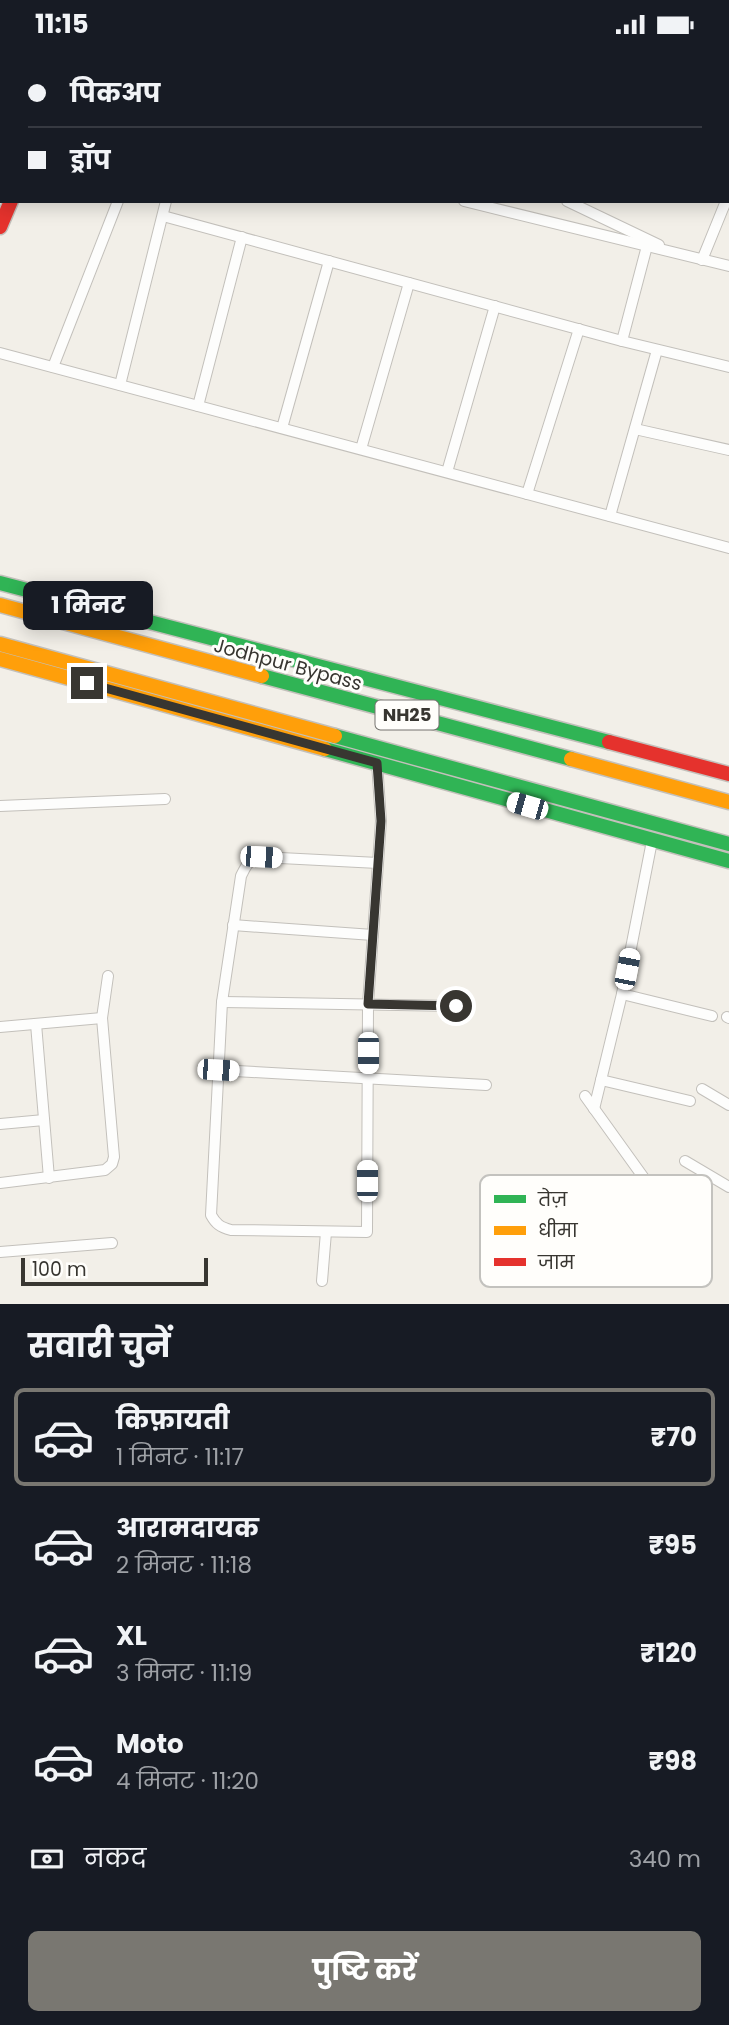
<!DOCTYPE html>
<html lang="hi">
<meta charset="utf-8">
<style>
body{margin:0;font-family:Poppins,"Noto Sans Devanagari",sans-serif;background:#20242c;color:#f1f3f6;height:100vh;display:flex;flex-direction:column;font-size:26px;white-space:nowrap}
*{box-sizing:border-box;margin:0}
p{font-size:23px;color:#9ea1a6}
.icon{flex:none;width:38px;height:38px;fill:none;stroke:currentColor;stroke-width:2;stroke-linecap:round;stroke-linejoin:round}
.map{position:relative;height:1255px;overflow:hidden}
.side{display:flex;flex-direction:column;background:#171b24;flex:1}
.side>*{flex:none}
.banner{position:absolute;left:0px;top:0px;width:730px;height:154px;box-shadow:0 4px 18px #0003;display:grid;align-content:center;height:154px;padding:0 28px;background:#171b24}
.scale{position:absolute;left:21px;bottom:18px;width:187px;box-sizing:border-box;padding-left:7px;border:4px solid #383631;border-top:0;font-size:19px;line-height:24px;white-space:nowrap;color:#383631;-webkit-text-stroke:5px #fffefb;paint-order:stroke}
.end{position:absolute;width:32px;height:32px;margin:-16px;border:9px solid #383631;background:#fff;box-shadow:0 0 0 4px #fff}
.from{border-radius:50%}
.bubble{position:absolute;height:49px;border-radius:10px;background:#171b24;box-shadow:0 4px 18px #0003;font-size:23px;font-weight:700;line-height:49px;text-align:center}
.car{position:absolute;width:21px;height:42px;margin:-21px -10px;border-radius:9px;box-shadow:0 0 5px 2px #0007;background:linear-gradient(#fff 24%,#345 0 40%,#fff 0 76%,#345 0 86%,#fff 0)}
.banner b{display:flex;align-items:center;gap:24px;height:66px;font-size:26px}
.banner b+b{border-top:2px solid #363941}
.banner i{width:18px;height:18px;background:#f1f3f6}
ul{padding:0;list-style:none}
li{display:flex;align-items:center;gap:21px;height:98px;margin:0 14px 10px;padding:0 14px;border:4px solid transparent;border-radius:10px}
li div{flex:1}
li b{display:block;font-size:26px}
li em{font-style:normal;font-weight:700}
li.selected{border-color:#797771}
li>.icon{width:63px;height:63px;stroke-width:1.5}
h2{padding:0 28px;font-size:32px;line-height:84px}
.pay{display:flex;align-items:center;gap:18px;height:77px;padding:0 28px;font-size:26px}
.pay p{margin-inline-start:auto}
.action{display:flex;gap:14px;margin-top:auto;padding:14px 28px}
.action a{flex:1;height:80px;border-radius:10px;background:#797771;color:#fff;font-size:28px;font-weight:700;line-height:80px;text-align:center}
.status{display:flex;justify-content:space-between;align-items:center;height:49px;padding:0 35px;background:#171b24;direction:ltr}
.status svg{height:19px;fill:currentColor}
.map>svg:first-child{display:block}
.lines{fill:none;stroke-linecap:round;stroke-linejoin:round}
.street-casing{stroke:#c3c0bb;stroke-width:12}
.fast-casing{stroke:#c3c0bb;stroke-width:17}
.slow-casing{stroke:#c3c0bb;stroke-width:17}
.jam-casing{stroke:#c3c0bb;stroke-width:17}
.street{stroke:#fdfdfc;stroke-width:10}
.fast{stroke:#30b455;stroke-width:14}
.slow{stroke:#ff9f0a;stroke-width:14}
.jam{stroke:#e5322d;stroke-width:14}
.route{stroke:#383631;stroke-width:9}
.labels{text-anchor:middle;stroke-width:6;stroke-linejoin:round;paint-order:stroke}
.shield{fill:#fffefb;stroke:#74726e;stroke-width:2}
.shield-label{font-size:18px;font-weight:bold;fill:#383631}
.street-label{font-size:19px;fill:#383631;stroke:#fffefb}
.key{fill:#fffefb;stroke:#c3c2be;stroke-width:2}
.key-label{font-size:19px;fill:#383631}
</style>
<div class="status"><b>11:15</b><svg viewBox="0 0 49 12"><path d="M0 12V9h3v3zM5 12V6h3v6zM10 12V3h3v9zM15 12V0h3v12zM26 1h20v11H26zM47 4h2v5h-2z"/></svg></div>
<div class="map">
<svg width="729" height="1255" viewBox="0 0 729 1255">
<rect width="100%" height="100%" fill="#f2efe8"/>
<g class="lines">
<!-- street casing -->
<g class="street-casing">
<g id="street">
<polyline points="192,0 196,2"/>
<polyline points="465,0 469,2"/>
<polyline points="175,2 175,0"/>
<polyline points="668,2 669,0"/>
<polyline points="728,110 729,111"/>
<polyline points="464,152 729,217"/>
<polyline points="567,152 659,196"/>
<polyline points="163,167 622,292 729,318"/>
<polyline points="702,211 726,152"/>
<polyline points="622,292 647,197"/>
<polyline points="0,304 729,499"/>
<polyline points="53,318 118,152"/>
<polyline points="120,336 166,152"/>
<polyline points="198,357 242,188"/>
<polyline points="282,379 329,212"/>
<polyline points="635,380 729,401"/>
<polyline points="361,400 409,234"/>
<polyline points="447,423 495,257"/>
<polyline points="527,445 579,280"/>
<polyline points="610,467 657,301"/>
<path d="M 377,714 L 381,772 L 368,955 L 367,1183 L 231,1181 C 220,1178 216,1175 211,1166 L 222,953 L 241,827 C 246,817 249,809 261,808 L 378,814"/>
<polyline points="0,757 165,750"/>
<polyline points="233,876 373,886"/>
<polyline points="622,945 712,967"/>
<polyline points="222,953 455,957"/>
<polyline points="727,968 729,969"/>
<polyline points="36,975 49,1129"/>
<polyline points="0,978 102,969"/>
<polyline points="218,1021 486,1036"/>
<polyline points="601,1031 690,1052"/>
<polyline points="702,1040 729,1056"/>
<polyline points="585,1047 659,1150"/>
<polyline points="594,1060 622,945 652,792"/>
<polyline points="0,1075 44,1071"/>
<polyline points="685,1112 729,1138"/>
<polyline points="0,1134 105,1121 112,1115 114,1108 102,969 108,927"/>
<polyline points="0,1203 112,1194"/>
<polyline points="322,1232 326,1183"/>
</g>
</g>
<!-- fast casing -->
<g class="fast-casing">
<g id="fast">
<polyline points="72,2 73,0"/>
<polyline points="0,534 609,693"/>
<polyline points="262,627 571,710"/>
<polyline points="335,687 729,795"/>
<polyline points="325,700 729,812"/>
</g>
</g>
<!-- slow casing -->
<g class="slow-casing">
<g id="slow">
<polyline points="48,2 49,0"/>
<polyline points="0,556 262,627"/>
<polyline points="0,595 335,687"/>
<polyline points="0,610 325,700"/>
<polyline points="571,710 729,753"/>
</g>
</g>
<!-- jam casing -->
<g class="jam-casing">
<g id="jam">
<polyline points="0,122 2,118"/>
<polyline points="0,178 11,152"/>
<polyline points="609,693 729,725"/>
</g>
</g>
<!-- street -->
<use href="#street" class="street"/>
<!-- fast -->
<use href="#fast" class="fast"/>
<!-- slow -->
<use href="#slow" class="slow"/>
<!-- jam -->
<use href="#jam" class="jam"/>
</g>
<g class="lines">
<!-- route -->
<polyline class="route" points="87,634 377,714 381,772 368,955 456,957"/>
</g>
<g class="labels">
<!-- shield labels -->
<rect class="shield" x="375.5" y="651.5" width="63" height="29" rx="5"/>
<g class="shield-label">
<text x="407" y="672">NH25</text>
</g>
<!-- street labels -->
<g class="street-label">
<text transform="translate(288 615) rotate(15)" y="7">Jodhpur Bypass</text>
</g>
</g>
<!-- legend -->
<rect x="480" y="1126" width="232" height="112" rx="10" class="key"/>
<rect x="494" y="1146" width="32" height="8" fill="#30b455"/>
<rect x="494" y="1177" width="32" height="9" fill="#ff9f0a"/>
<rect x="494" y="1209" width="32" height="8" fill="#e5322d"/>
<g class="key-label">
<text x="538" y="1157">तेज़</text>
<text x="538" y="1188">धीमा</text>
<text x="538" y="1220">जाम</text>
</g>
</svg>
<div class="scale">100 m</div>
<i class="end from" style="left:456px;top:957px"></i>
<i class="end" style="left:87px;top:634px"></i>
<div class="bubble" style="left:23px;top:532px;width:130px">1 मिनट</div>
<i class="car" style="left:527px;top:757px;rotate:286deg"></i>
<i class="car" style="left:261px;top:808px;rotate:93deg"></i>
<i class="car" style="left:627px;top:920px;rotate:11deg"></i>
<i class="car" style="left:368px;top:1004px;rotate:180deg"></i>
<i class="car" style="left:218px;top:1021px;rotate:93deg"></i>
<i class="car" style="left:367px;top:1132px;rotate:0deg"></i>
<div class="banner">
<b><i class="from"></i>पिकअप</b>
<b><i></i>ड्रॉप</b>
</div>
</div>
<section class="side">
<h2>सवारी चुनें</h2>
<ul>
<li class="selected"><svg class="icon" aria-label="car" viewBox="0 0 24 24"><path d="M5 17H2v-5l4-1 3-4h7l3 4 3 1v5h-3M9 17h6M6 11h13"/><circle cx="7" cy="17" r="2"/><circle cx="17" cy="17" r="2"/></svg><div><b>किफ़ायती</b><p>1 मिनट · 11:17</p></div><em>₹70</em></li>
<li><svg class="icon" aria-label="car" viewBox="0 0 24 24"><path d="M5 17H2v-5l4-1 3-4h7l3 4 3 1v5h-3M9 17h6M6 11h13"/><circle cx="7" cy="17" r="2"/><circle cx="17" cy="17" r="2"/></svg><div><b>आरामदायक</b><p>2 मिनट · 11:18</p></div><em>₹95</em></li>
<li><svg class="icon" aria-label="car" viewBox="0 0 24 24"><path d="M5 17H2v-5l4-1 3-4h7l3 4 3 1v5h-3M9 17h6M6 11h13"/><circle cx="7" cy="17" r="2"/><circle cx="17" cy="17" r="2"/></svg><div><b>XL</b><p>3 मिनट · 11:19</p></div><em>₹120</em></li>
<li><svg class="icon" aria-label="car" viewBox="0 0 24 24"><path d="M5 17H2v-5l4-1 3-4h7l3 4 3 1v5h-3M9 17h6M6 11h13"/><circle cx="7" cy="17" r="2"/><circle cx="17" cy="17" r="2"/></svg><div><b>Moto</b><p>4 मिनट · 11:20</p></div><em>₹98</em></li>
</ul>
<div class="pay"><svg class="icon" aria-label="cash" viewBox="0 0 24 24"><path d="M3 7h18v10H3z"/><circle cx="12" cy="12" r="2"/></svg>नकद<p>340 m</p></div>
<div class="action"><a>पुष्टि करें</a></div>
</section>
